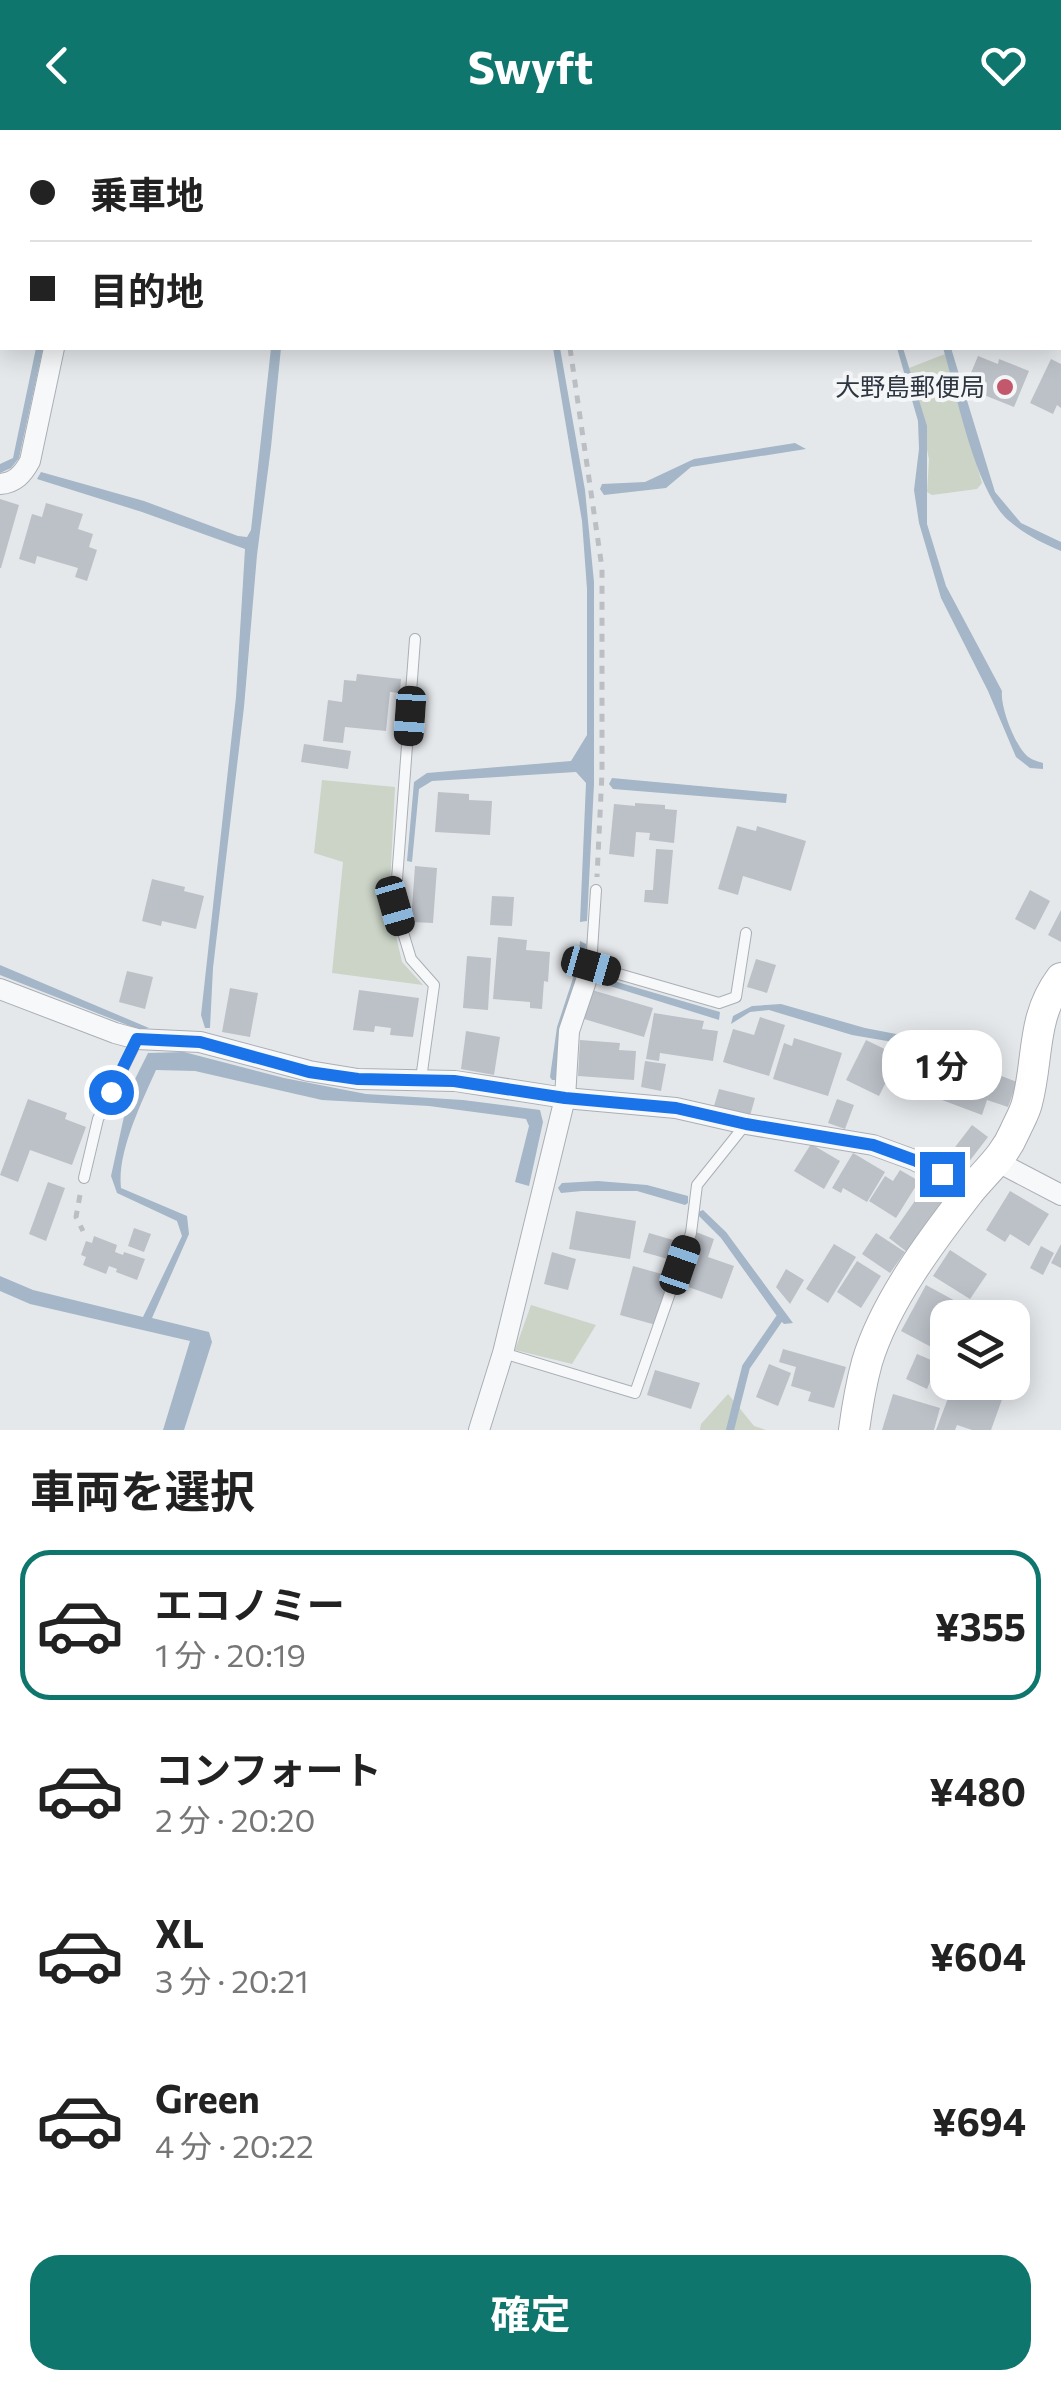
<!DOCTYPE html>
<html lang="ja">
<meta charset="utf-8">
<style>
body{margin:0;font-family:Commissioner,"Noto Sans JP",sans-serif;background:#f6f6f6;color:#222;height:100vh;display:flex;flex-direction:column;font-size:38px;white-space:nowrap}
*{box-sizing:border-box;margin:0}
p{font-size:32px;color:#767676}
.icon{flex:none;width:55px;height:55px;fill:none;stroke:currentColor;stroke-width:2;stroke-linecap:round;stroke-linejoin:round}
.map{position:relative;height:1300px;overflow:hidden}
.panel{display:flex;flex-direction:column;background:#fff;flex:1}
.panel>*{flex:none}
.hud{position:absolute;left:0px;top:0px;width:1062px;height:220px;box-shadow:0 5px 25px #0003;display:grid;align-content:center;height:220px;padding:0 30px;background:#fff}
.buttons{position:absolute;left:930px;top:1170px;display:grid;gap:20px}
.buttons a{display:grid;place-items:center;width:100px;height:100px;border-radius:20px;background:#fff;box-shadow:0 5px 25px #0003;font-size:50px}
.end{position:absolute;width:45px;height:45px;margin:-22px;border:12px solid #1a73e8;background:#fff;box-shadow:0 0 0 5px #fff}
.from{border-radius:50%}
.bubble{position:absolute;height:70px;border-radius:30px;background:#fff;box-shadow:0 5px 25px #0003;font-size:32px;font-weight:700;line-height:70px;text-align:center}
.car{position:absolute;width:30px;height:60px;margin:-30px -15px;border-radius:12px;box-shadow:0 0 8px 2px #0007;background:linear-gradient(#222 24%,#8ab4d8 0 40%,#222 0 76%,#8ab4d8 0 86%,#222 0)}
.hud b{display:flex;align-items:center;gap:35px;height:95px;font-size:38px}
.hud b+b{border-top:2px solid #e0e0e0}
.hud i{width:25px;height:25px;background:#222}
ul{padding:0;list-style:none}
li{display:flex;align-items:center;gap:30px;height:150px;margin:0 20px 15px;padding:0 10px;border:5px solid transparent;border-radius:30px}
li div{flex:1}
li b{display:block;font-size:38px}
li em{font-style:normal;font-weight:700}
li.on{border-color:#0f766e}
li>.icon{width:90px;height:90px;stroke-width:1.5}
h2{padding:0 30px;font-size:45px;line-height:120px}
.action{display:flex;gap:20px;margin-top:auto;padding:20px 30px}
.action a{flex:1;height:115px;border-radius:30px;background:#0f766e;color:#fff;font-size:40px;font-weight:700;line-height:115px;text-align:center}
header{display:flex;justify-content:space-between;align-items:center;height:130px;padding:0 30px;background:#0f766e;color:#fff;font-size:45px;font-weight:700}
.map>svg:first-child{display:block}
.green{fill:#cbd4c7}
.water{fill:#a4b6c7}
.lines{fill:none;stroke-linecap:round;stroke-linejoin:round}
.stream{stroke:#a4b6c7;stroke-width:8}
.building{fill:#bcc1c8}
.lane-casing{stroke:#aaafb5;stroke-width:12}
.street-casing{stroke:#aaafb5;stroke-width:22}
.secondary-casing{stroke:#aaafb5;stroke-width:32}
.primary-casing{stroke:#a5acb6;stroke-width:35}
.path{stroke:#bbbec3;stroke-width:5;stroke-dasharray:8 8;stroke-linecap:butt}
.lane{stroke:#f7f8fa;stroke-width:10}
.street{stroke:#f7f8fa;stroke-width:20}
.secondary{stroke:#fff;stroke-width:30}
.primary{stroke:#fff;stroke-width:32}
.route{stroke:#1a73e8;stroke-width:12}
.poi-dot{fill:#c3576b;stroke:#f4f6f8;stroke-width:4}
.labels{text-anchor:middle;stroke-width:8;stroke-linejoin:round;paint-order:stroke}
.poi-label{font-size:25px;fill:#2e3642;stroke:#f4f6f8;text-anchor:end}
</style>
<header><svg class="icon" aria-label="back" viewBox="0 0 24 24"><path d="M15 5l-7 7 7 7"/></svg>Swyft<svg class="icon" aria-label="heart" viewBox="0 0 24 24"><path d="M12 20l-8-8c-3-5 5-10 8-4 3-6 11-1 8 4z"/></svg></header>
<div class="map">
<svg width="1061" height="1300" viewBox="0 0 1061 1300">
<rect width="100%" height="100%" fill="#e5e8eb"/>
<!-- green -->
<g class="green">
<polygon points="945,224 982,353 977,359 932,365 927,362 929,329 909,238"/>
<polygon points="322,650 395,657 389,775 402,832 423,855 332,843 343,732 314,723"/>
<polygon points="531,1175 596,1195 572,1234 515,1220"/>
<polygon points="728,1264 754,1296 766,1300 700,1300 701,1294"/>
</g>
<!-- water -->
<g class="water">
<polygon points="36,218 43,218 19,328 11,338 0,343 0,334 13,328"/>
<polygon points="271,218 281,218 271,317 257,425 244,577 213,838 210,898 205,898 201,885 236,567 245,419 142,382 37,349 41,342 144,371 238,406 247,407 251,400"/>
<polygon points="553,218 560,218 585,360 594,452 594,654 587,791 580,792 586,653 576,642 432,651 419,659 412,732 407,731 414,652 427,643 571,631 587,605 587,459 582,391"/>
<path d="M 897,218 L 903,218 L 927,296 L 927,394 L 946,456 L 1002,561 C 1000,577 1015,615 1027,626 C 1032,630 1037,631 1043,633 L 1043,639 L 1030,638 L 1016,627 L 988,561 L 941,468 L 919,393 L 914,360 L 919,319 L 918,291 Z"/>
<path d="M 943,218 L 951,218 L 995,362 L 1021,393 L 1061,412 L 1061,421 C 1042,413 1024,404 1008,390 C 975,361 956,261 943,218 Z"/>
<polygon points="795,313 806,319 691,337 666,358 604,365 600,359 602,354 645,352 694,329"/>
<polygon points="612,648 787,664 786,673 613,659 609,654"/>
<polygon points="580,811 586,814 584,831 557,950 552,950 550,947 557,897 578,833"/>
<polygon points="0,835 149,898 140,900 0,845"/>
<polygon points="600,847 720,882 719,890 597,852"/>
<polygon points="781,874 865,898 953,915 951,922 852,905 769,880 750,882 731,894 733,886 752,876"/>
<path d="M 184,922 L 284,948 L 366,964 L 463,970 L 540,980 L 543,992 L 529,1056 L 515,1052 L 529,996 L 526,989 L 429,976 L 322,970 L 195,941 L 156,940 C 141,974 117,1022 121,1058 L 187,1086 L 189,1104 L 152,1188 L 209,1202 L 212,1212 L 184,1300 L 163,1300 L 190,1211 L 30,1174 L 0,1161 L 0,1146 L 33,1160 L 143,1187 L 182,1106 L 177,1091 L 117,1063 L 111,1046 L 130,959 L 148,923 Z"/>
<polygon points="598,1051 647,1055 688,1066 688,1073 685,1075 637,1061 582,1061 561,1063 558,1058 562,1053"/>
<polygon points="703,1080 726,1102 793,1193 784,1194 779,1189 721,1108 698,1085 698,1082"/>
</g>
<g class="lines">
<!-- stream -->
<polyline class="stream" points="730,1300 746,1237 779,1189"/>
</g>
<!-- building -->
<g class="building">
<polygon points="978,226 998,234 999,229 1029,241 1014,277 974,261 977,253 968,250"/>
<polygon points="1051,229 1061,234 1061,278 1057,275 1053,284 1030,273"/>
<polygon points="0,369 19,375 1,438 0,438"/>
<polygon points="46,373 83,384 78,399 93,404 89,417 97,420 87,451 75,447 78,438 37,426 35,434 19,429 32,384 42,387"/>
<polygon points="357,544 401,549 400,563 390,562 386,601 345,597 343,613 323,611 328,570 342,572 344,550 356,551"/>
<polygon points="304,614 351,621 348,639 301,632"/>
<polygon points="438,662 469,664 469,670 492,671 490,705 435,702"/>
<polygon points="635,673 665,675 665,679 677,680 674,713 649,710 650,703 636,702 634,727 609,724 614,674 635,676"/>
<polygon points="737,696 756,701 757,696 806,711 791,761 743,746 738,765 718,759"/>
<polygon points="656,719 673,720 668,774 644,772 645,760 653,760"/>
<polygon points="415,736 437,738 433,793 411,792"/>
<polygon points="152,749 185,757 184,761 204,766 196,799 162,791 161,796 142,791"/>
<polygon points="1030,760 1050,771 1035,800 1015,789"/>
<polygon points="492,766 514,767 512,796 490,795"/>
<polygon points="1061,780 1061,812 1048,805"/>
<polygon points="498,807 527,810 526,820 550,822 548,852 544,851 542,879 530,878 530,872 493,869"/>
<polygon points="467,826 491,828 488,880 463,878"/>
<polygon points="756,829 776,835 767,863 747,857"/>
<polygon points="127,841 153,847 145,879 119,872"/>
<polygon points="230,858 258,863 250,907 222,902"/>
<polygon points="359,860 419,868 413,907 390,905 391,898 375,896 374,902 353,900"/>
<polygon points="592,860 653,878 644,907 584,889"/>
<polygon points="654,883 704,891 702,899 718,901 713,931 660,923 659,931 646,929"/>
<polygon points="760,887 785,895 769,946 723,932 733,899 754,905"/>
<polygon points="466,901 500,907 494,945 461,939"/>
<polygon points="794,908 842,923 828,966 773,949 784,913 792,916"/>
<polygon points="580,910 620,913 619,920 636,921 634,950 578,946"/>
<polygon points="866,910 899,926 879,966 846,950"/>
<polygon points="645,931 666,934 661,961 641,957"/>
<polygon points="946,934 971,943 973,935 1017,952 1008,977 987,970 982,985 934,967"/>
<polygon points="719,959 755,968 750,986 714,976"/>
<polygon points="28,969 67,983 65,989 86,997 72,1035 30,1020 18,1052 0,1045"/>
<polygon points="837,969 854,975 845,999 828,993"/>
<polygon points="972,995 988,1007 968,1033 952,1021"/>
<polygon points="811,1014 840,1031 824,1059 794,1041"/>
<polygon points="853,1023 885,1042 867,1072 843,1058 841,1063 832,1058"/>
<polygon points="900,1040 919,1051 896,1088 869,1071 885,1046 893,1051"/>
<polygon points="48,1052 65,1058 46,1111 29,1104"/>
<polygon points="926,1055 945,1068 907,1122 889,1108"/>
<polygon points="1010,1061 1049,1084 1029,1116 1010,1104 1005,1112 986,1100"/>
<polygon points="576,1081 636,1091 630,1129 569,1119"/>
<polygon points="134,1098 151,1104 144,1122 128,1116"/>
<polygon points="696,1102 714,1109 708,1127 734,1136 722,1169 677,1153"/>
<polygon points="649,1103 680,1112 675,1131 643,1122"/>
<polygon points="876,1103 905,1122 890,1143 862,1124"/>
<polygon points="94,1106 117,1115 115,1122 123,1125 124,1122 145,1129 137,1150 116,1142 117,1139 109,1136 106,1144 83,1135 86,1127 81,1125 86,1111 92,1113"/>
<polygon points="834,1114 856,1127 828,1173 806,1159"/>
<polygon points="1061,1114 1061,1138 1051,1133"/>
<polygon points="1041,1116 1054,1123 1043,1145 1030,1138"/>
<polygon points="950,1120 987,1144 970,1169 933,1146"/>
<polygon points="552,1122 576,1129 568,1160 544,1154"/>
<polygon points="857,1131 881,1146 861,1178 837,1162"/>
<polygon points="633,1136 669,1146 656,1195 620,1185"/>
<polygon points="786,1139 804,1150 790,1174 776,1157"/>
<polygon points="926,1155 970,1179 965,1188 948,1188 948,1201 937,1220 901,1201"/>
<polygon points="783,1219 846,1237 834,1278 808,1271 811,1262 791,1256 796,1237 779,1232"/>
<polygon points="917,1224 938,1233 927,1259 906,1249"/>
<polygon points="769,1234 791,1243 778,1276 756,1267"/>
<polygon points="655,1240 700,1253 691,1279 647,1265"/>
<polygon points="966,1252 982,1252 1005,1261 991,1300 972,1300 957,1295 955,1300 936,1300 953,1255 964,1259"/>
<polygon points="893,1264 940,1278 934,1300 882,1300"/>
</g>
<g class="lines">
<!-- lane casing -->
<g class="lane-casing">
<g id="lane">
<polyline points="415,509 395,776 411,829 434,855 421,949"/>
<polyline points="596,760 591,836 719,873 736,867 746,803"/>
<polyline points="84,1048 98,989 137,910"/>
<polyline points="503,1223 635,1263 691,1103 697,1055 745,995"/>
</g>
</g>
<!-- street casing -->
<g class="street-casing">
<g id="street">
<polyline points="101,2 101,0"/>
<path d="M 0,354 C 15,353 23,344 30,331 L 54,218"/>
<polyline points="0,859 115,903 137,909 200,912 309,941 358,949 455,951 565,968 676,978 746,994 873,1015 914,1030 971,1059"/>
<polyline points="998,1032 1061,1065"/>
<polyline points="479,1300 503,1223 565,968 569,901 591,836"/>
</g>
</g>
<!-- secondary casing -->
<g class="secondary-casing">
<path id="secondary" d="M 854,1300 C 857,1278 861,1254 867,1232 C 885,1172 931,1111 969,1062 C 987,1040 1004,1027 1015,1001 C 1019,992 1025,982 1027,973 C 1039,928 1031,888 1061,848"/>
</g>
<!-- primary casing -->
<g class="primary-casing">
<g id="primary">
<polyline points="698,0 703,2"/>
<polyline points="1060,170 1061,171"/>
</g>
</g>
<!-- path -->
<g class="path">
<polyline points="555,0 555,2"/>
<polyline points="570,218 602,438 602,643 597,747"/>
<polyline points="80,1065 76,1087 83,1101"/>
</g>
<!-- lane -->
<use href="#lane" class="lane"/>
<!-- street -->
<use href="#street" class="street"/>
<!-- secondary -->
<use href="#secondary" class="secondary"/>
<!-- primary -->
<use href="#primary" class="primary"/>
</g>
<g class="lines">
<!-- route -->
<polyline class="route" points="111,962 137,909 200,912 309,942 358,949 454,951 565,968 676,978 746,994 873,1015 914,1030 942,1044"/>
</g>
<!-- markers -->
<circle class="poi-dot" cx="1005" cy="257" r="10"/>
<g class="labels">
<!-- poi labels -->
<g class="poi-label">
<text x="985" y="266">大野島郵便局</text>
</g>
</g>
</svg>
<div class="buttons">
<a><svg class="icon" aria-label="layers" viewBox="0 0 24 24"><path d="M12 4l9 5-9 5-9-5zM3 14l9 5 9-5"/></svg></a>
</div>
<i class="end from" style="left:111px;top:962px"></i>
<i class="end" style="left:942px;top:1044px"></i>
<div class="bubble" style="left:882px;top:900px;width:120px">1 分</div>
<i class="car" style="left:410px;top:586px;rotate:184deg"></i>
<i class="car" style="left:395px;top:776px;rotate:164deg"></i>
<i class="car" style="left:591px;top:836px;rotate:106deg"></i>
<i class="car" style="left:680px;top:1135px;rotate:19deg"></i>
<div class="hud">
<b><i class="from"></i>乗車地</b>
<b><i></i>目的地</b>
</div>
</div>
<section class="panel">
<h2>車両を選択</h2>
<ul>
<li class="on"><svg class="icon" aria-label="car" viewBox="0 0 24 24"><path d="M5 17H2v-5l4-1 3-4h7l3 4 3 1v5h-3M9 17h6M6 11h13"/><circle cx="7" cy="17" r="2"/><circle cx="17" cy="17" r="2"/></svg><div><b>エコノミー</b><p>1 分 · 20:19</p></div><em>¥355</em></li>
<li><svg class="icon" aria-label="car" viewBox="0 0 24 24"><path d="M5 17H2v-5l4-1 3-4h7l3 4 3 1v5h-3M9 17h6M6 11h13"/><circle cx="7" cy="17" r="2"/><circle cx="17" cy="17" r="2"/></svg><div><b>コンフォート</b><p>2 分 · 20:20</p></div><em>¥480</em></li>
<li><svg class="icon" aria-label="car" viewBox="0 0 24 24"><path d="M5 17H2v-5l4-1 3-4h7l3 4 3 1v5h-3M9 17h6M6 11h13"/><circle cx="7" cy="17" r="2"/><circle cx="17" cy="17" r="2"/></svg><div><b>XL</b><p>3 分 · 20:21</p></div><em>¥604</em></li>
<li><svg class="icon" aria-label="car" viewBox="0 0 24 24"><path d="M5 17H2v-5l4-1 3-4h7l3 4 3 1v5h-3M9 17h6M6 11h13"/><circle cx="7" cy="17" r="2"/><circle cx="17" cy="17" r="2"/></svg><div><b>Green</b><p>4 分 · 20:22</p></div><em>¥694</em></li>
</ul>
<div class="action"><a>確定</a></div>
</section>
